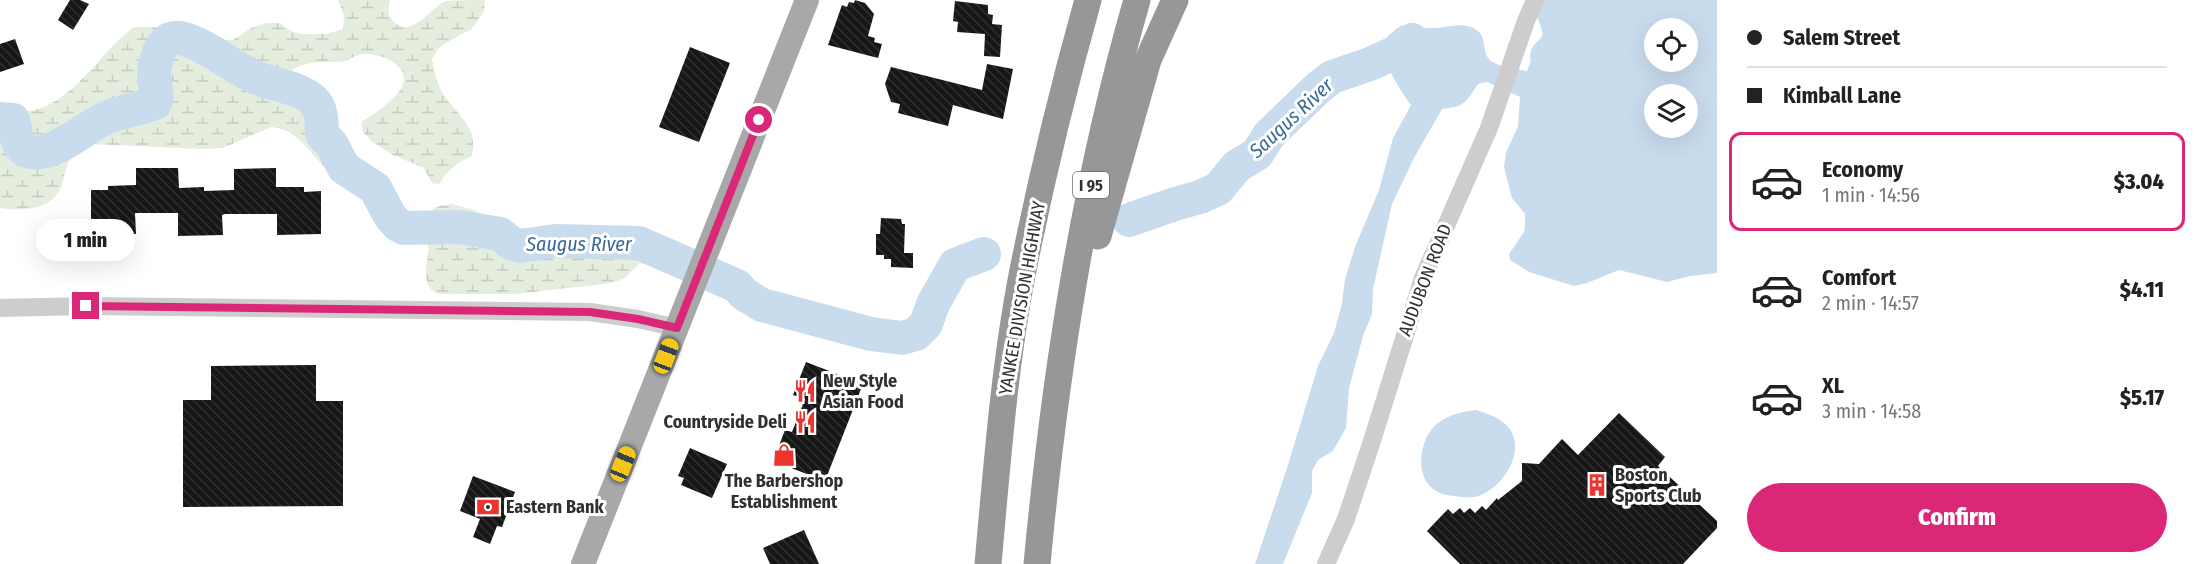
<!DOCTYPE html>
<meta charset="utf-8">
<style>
body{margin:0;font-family:"Fira Sans Condensed",sans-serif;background:#f2f2f2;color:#222;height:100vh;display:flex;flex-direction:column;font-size:22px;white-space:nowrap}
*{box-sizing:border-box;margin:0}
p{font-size:20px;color:#767676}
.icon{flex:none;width:33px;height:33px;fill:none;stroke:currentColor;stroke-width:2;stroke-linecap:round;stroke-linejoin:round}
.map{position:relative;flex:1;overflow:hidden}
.details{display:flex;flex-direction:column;background:#fff;width:480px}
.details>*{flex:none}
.banner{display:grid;align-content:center;height:132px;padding:0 30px;background:#fff}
.buttons{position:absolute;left:1644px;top:18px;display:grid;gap:12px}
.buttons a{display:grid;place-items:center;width:54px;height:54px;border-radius:50%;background:#fff;box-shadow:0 6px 24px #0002;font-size:30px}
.end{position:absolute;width:27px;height:27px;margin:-14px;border:8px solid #db2777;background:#fff;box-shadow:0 0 0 3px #fff}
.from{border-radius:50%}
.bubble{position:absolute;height:42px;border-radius:21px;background:#fff;box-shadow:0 6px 24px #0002;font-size:20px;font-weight:800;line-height:42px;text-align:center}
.car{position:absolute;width:18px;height:36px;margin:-18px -9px;border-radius:8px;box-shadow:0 0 4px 2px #0007;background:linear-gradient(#f5c518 24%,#345 0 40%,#f5c518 0 76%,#345 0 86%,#f5c518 0)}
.banner b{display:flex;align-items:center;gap:21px;height:57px;font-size:22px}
.banner b+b{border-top:2px solid #e0e0e0}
.banner i{width:15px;height:15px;background:#222}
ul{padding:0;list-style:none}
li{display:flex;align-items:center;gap:18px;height:99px;margin:0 12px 9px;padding:0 18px;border:3px solid transparent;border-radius:12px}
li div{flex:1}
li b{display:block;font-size:22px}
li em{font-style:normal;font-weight:800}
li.current{border-color:#db2777}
li>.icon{width:54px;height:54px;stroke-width:1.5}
.cta{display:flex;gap:12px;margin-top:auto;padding:12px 30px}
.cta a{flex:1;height:69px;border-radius:36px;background:#db2777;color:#fff;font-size:24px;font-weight:800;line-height:69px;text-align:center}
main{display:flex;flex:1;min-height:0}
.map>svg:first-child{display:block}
.wetland{fill:url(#wetland-marsh)}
.water{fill:#c9dcee;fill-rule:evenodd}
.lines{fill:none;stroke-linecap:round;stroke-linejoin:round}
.river{stroke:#c9dcee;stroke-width:34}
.building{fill:url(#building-back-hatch)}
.minor{stroke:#cdcdcd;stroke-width:18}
.major{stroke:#a8a8a8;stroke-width:24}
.highway{stroke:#979797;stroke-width:27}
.route{stroke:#db2777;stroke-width:8}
.labels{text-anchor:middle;stroke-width:6;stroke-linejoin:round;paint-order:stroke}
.shield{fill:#fff;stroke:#6e6e6e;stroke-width:1.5}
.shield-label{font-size:16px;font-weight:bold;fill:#303030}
.street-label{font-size:18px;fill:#303030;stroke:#fff}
.poi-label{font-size:18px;font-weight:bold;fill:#303030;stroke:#fff;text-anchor:start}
.water-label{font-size:20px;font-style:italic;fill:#3a6996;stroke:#fff}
</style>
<main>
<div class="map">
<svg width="1717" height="564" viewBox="0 0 1717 564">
<defs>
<pattern id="wetland-marsh" width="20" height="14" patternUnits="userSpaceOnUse" patternTransform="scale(1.5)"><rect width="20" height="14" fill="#e4edde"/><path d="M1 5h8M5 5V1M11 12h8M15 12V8" fill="none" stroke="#c4ccbf"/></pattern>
<pattern id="building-back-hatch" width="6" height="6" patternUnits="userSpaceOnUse" patternTransform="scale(1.5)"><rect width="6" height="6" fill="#171717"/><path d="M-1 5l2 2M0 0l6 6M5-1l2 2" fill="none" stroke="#303030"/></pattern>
</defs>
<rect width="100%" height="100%" fill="#fff"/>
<!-- wetland -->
<g class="wetland">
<path d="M 338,0 L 390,0 C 388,9 387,15 394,22 C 413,39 429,8 446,1 C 456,0 474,0 485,0 L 484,11 L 471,30 C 466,31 446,43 440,47 C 437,50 434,56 432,59 C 434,71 437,85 444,95 C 459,117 478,127 472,156 L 458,163 L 446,174 L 439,184 L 432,183 L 424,168 L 393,155 L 372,142 L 362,131 L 362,121 C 373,116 400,96 403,84 C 409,63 380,54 364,54 C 355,54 347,63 338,62 C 324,62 304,61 292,70 L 292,79 L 333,116 L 343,161 L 334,169 L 326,168 C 308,152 298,129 271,127 L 223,148 L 202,149 L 90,144 C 84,147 78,150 74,154 C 65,163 65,175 62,185 C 52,211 23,211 0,208 L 0,117 C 16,111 35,113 50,104 C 82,87 101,54 129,31 L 135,27 L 177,27 L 227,40 L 233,40 L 253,27 L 267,23 L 279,23 L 291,31 L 301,34 L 326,34 L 343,29 L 344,16 Z"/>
<path d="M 452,204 L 474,210 L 496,223 L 505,226 L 561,236 L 610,232 L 633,234 L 646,230 L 659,234 L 651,266 L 640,263 L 625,278 L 612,283 L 516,294 L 438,294 C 411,281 441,246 421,229 C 430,210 431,206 452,204 Z"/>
</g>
<!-- water -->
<g class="water">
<path d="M 1563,0 L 1717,0 L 1717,273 L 1690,276 L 1667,282 L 1619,270 L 1587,283 L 1574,286 L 1529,272 L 1510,260 L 1509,254 L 1524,232 L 1525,227 L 1525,214 L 1512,198 L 1504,167 L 1506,153 L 1518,126 L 1520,97 L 1487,82 L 1478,84 C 1466,102 1465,107 1442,109 L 1414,158 L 1392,204 L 1373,289 L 1372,314 L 1363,336 L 1349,388 L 1346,428 L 1333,451 L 1318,460 L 1312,471 L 1312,493 L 1283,564 L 1255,564 L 1287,468 L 1318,366 L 1334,333 L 1342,303 L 1345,279 L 1355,247 L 1379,190 L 1393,138 L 1411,105 C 1401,92 1372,49 1389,35 C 1399,26 1417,28 1429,28 C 1442,29 1458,22 1471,27 C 1491,35 1479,51 1491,61 C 1500,67 1516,69 1527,71 L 1532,58 L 1543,50 L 1546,32 ZM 1654,28 L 1688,28 L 1688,62 L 1654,62 ZM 1654,94 L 1688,94 L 1688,128 L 1654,128 Z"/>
<path d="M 1476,410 C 1490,414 1508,421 1513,435 C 1522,458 1501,487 1481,495 C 1473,499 1462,497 1454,496 C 1444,495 1436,493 1429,485 C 1415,469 1421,436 1438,423 C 1450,414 1462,412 1476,410 Z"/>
</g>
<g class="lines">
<!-- river -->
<g class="river">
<path d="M 1547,56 C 1566,39 1560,28 1551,6 L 1553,0"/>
<path d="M 0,119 L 13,120 C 17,130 14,146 27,151 C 49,160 83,129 102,120 C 119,111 138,110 155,103 C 159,93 154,86 154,76 C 154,65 159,44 170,39 C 179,35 193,42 201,46 C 220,55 237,70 257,78 C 275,85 298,87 313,100 C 323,110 321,121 322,134 L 332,145 L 344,168 L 375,188 L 390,216 L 398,225 L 404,228 L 459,227 L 500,234 L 511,243 L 520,246 L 556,241 L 639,243 L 737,286 L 744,294 L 762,305 L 871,334 L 902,338 L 916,334 L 926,324 L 933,304 L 955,265 L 984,254"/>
<polyline points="1129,220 1175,204 1200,197 1218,189 1237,166 1257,154 1269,135 1319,87 1332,77 1370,64 1401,50 1407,42 1412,40 1424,49"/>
</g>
</g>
<!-- building -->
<g class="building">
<polygon points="70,0 80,0 89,4 73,30 58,20"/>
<polygon points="855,0 865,3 874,14 868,36 875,38 874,42 882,44 878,58 828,45 842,5 847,7 849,2 854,3"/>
<polygon points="955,1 988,5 988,14 993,15 992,24 1002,25 1000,57 984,56 985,34 957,32 958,22 953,21"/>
<polygon points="15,39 24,64 0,72 0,44"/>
<polygon points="690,47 730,63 699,142 659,127"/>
<polygon points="987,64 1013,69 1003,119 953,105 948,126 898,113 900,104 891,102 885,84 891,67 982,90"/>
<polygon points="136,168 178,168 179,188 204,187 204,191 234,190 234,169 276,168 276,187 304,187 304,192 321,191 321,234 277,235 277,214 225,214 222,215 223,235 178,236 178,213 135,213 136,234 91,235 91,190 108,190 108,186 136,185"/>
<polygon points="881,218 901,219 902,224 905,224 904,253 913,253 913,268 891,267 891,259 884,259 884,255 876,255 876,234 880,234"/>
<polygon points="806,362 863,384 825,481 773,461 785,430 792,432 805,399 793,395"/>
<polygon points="316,365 316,401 343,401 343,506 183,507 183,400 211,400 211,366"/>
<polygon points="1619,413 1665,457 1658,466 1717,521 1717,528 1683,564 1460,564 1427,531 1448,509 1453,514 1460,508 1464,513 1470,508 1475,513 1482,506 1486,510 1497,498 1498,500 1522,481 1522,463 1539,464 1562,439 1578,455"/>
<polygon points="690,448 727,464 712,498 681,485 684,478 678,476"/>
<polygon points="473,476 515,492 502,527 497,526 490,544 473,537 480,519 460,511"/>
<polygon points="804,530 819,564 770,564 763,548"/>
</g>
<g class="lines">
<!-- minor -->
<g class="minor">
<polyline points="0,308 86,306 590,312 638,319 677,328"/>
<polyline points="1326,564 1346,519 1371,444 1423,278 1489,128 1526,21 1535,0"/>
</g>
<!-- major -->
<polyline class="major" points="583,564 807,0"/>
<!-- highway -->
<g class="highway">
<polyline points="1098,236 1148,60 1175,0"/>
<path d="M 988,564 C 997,466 1004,367 1023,270 C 1041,180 1063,89 1088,0"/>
<path d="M 1037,564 C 1055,373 1084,184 1137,0"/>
</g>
</g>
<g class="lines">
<!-- route -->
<polyline class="route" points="86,306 590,312 638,319 677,328 759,120"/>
</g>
<!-- icons -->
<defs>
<g id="restaurant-bare" transform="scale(1.8)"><path d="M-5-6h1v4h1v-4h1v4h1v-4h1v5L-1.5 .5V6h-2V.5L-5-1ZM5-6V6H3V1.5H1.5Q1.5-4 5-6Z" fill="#ec332d" stroke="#fff" stroke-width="2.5" paint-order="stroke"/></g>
<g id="shop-bare" transform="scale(1.8)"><path d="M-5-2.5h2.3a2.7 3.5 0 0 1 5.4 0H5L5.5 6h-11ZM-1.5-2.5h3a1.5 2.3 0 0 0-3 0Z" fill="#ec332d" stroke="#fff" stroke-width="2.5" paint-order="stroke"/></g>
<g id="building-bare" transform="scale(1.8)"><path d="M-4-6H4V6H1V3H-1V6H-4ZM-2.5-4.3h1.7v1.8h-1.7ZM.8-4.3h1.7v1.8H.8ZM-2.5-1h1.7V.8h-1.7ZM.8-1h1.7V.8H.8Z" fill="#ec332d" stroke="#fff" stroke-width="2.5" paint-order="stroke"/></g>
<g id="bank-bare" transform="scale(1.8)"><path d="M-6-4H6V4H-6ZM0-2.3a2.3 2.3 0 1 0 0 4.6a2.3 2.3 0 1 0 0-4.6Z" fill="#ec332d" stroke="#fff" stroke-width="2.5" paint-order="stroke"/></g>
</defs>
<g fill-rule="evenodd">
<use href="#restaurant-bare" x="805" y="391"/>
<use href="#restaurant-bare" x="805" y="422"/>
<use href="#shop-bare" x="784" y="455"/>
<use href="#building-bare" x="1597" y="485"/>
<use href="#bank-bare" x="488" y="507"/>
</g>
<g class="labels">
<!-- shield labels -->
<rect class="shield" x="1073" y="172" width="36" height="26" rx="4.5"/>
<g class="shield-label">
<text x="1091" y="191">I 95</text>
</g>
<!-- street labels -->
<g class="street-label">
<text transform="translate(1425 280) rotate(-69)" y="6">AUDUBON ROAD</text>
<text transform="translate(1022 298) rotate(-80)" y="6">YANKEE DIVISION HIGHWAY</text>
</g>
<!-- poi labels -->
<g class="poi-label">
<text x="823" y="387">New Style<tspan x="823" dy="21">Asian Food</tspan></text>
<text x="787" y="428" text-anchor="end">Countryside Deli</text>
<text x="1615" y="481">Boston<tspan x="1615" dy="21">Sports Club</tspan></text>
<text x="784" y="487" text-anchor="middle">The Barbershop<tspan x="784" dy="21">Establishment</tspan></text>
<text x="506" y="513">Eastern Bank</text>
</g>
<!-- water labels -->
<g class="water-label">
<text transform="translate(1291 118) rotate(-43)" y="7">Saugus River</text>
<text x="579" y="251">Saugus River</text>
</g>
</g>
</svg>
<div class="buttons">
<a><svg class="icon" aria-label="locate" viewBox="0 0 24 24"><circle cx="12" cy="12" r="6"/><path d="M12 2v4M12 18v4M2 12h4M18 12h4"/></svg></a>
<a><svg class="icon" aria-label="layers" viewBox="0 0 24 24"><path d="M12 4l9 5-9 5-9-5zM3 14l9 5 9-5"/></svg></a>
</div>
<i class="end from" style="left:759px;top:120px"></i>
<i class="end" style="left:86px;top:306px"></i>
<div class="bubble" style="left:36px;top:219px;width:99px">1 min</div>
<i class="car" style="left:666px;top:356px;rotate:21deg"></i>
<i class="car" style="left:623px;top:464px;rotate:22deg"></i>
</div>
<section class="details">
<div class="banner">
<b><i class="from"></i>Salem Street</b>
<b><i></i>Kimball Lane</b>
</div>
<ul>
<li class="current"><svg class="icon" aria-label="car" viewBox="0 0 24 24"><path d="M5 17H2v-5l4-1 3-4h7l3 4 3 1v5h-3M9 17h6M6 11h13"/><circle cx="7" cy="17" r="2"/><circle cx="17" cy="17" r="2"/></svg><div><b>Economy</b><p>1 min · 14:56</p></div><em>$3.04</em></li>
<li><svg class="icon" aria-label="car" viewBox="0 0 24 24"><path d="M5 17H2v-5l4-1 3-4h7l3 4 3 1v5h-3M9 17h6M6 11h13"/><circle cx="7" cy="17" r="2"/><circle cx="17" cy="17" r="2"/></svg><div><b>Comfort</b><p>2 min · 14:57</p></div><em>$4.11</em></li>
<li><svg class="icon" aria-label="car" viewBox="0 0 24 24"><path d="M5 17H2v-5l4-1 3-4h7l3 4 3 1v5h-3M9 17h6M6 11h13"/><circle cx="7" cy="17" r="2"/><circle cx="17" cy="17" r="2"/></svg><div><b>XL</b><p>3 min · 14:58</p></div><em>$5.17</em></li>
</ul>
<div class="cta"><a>Confirm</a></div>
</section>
</main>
